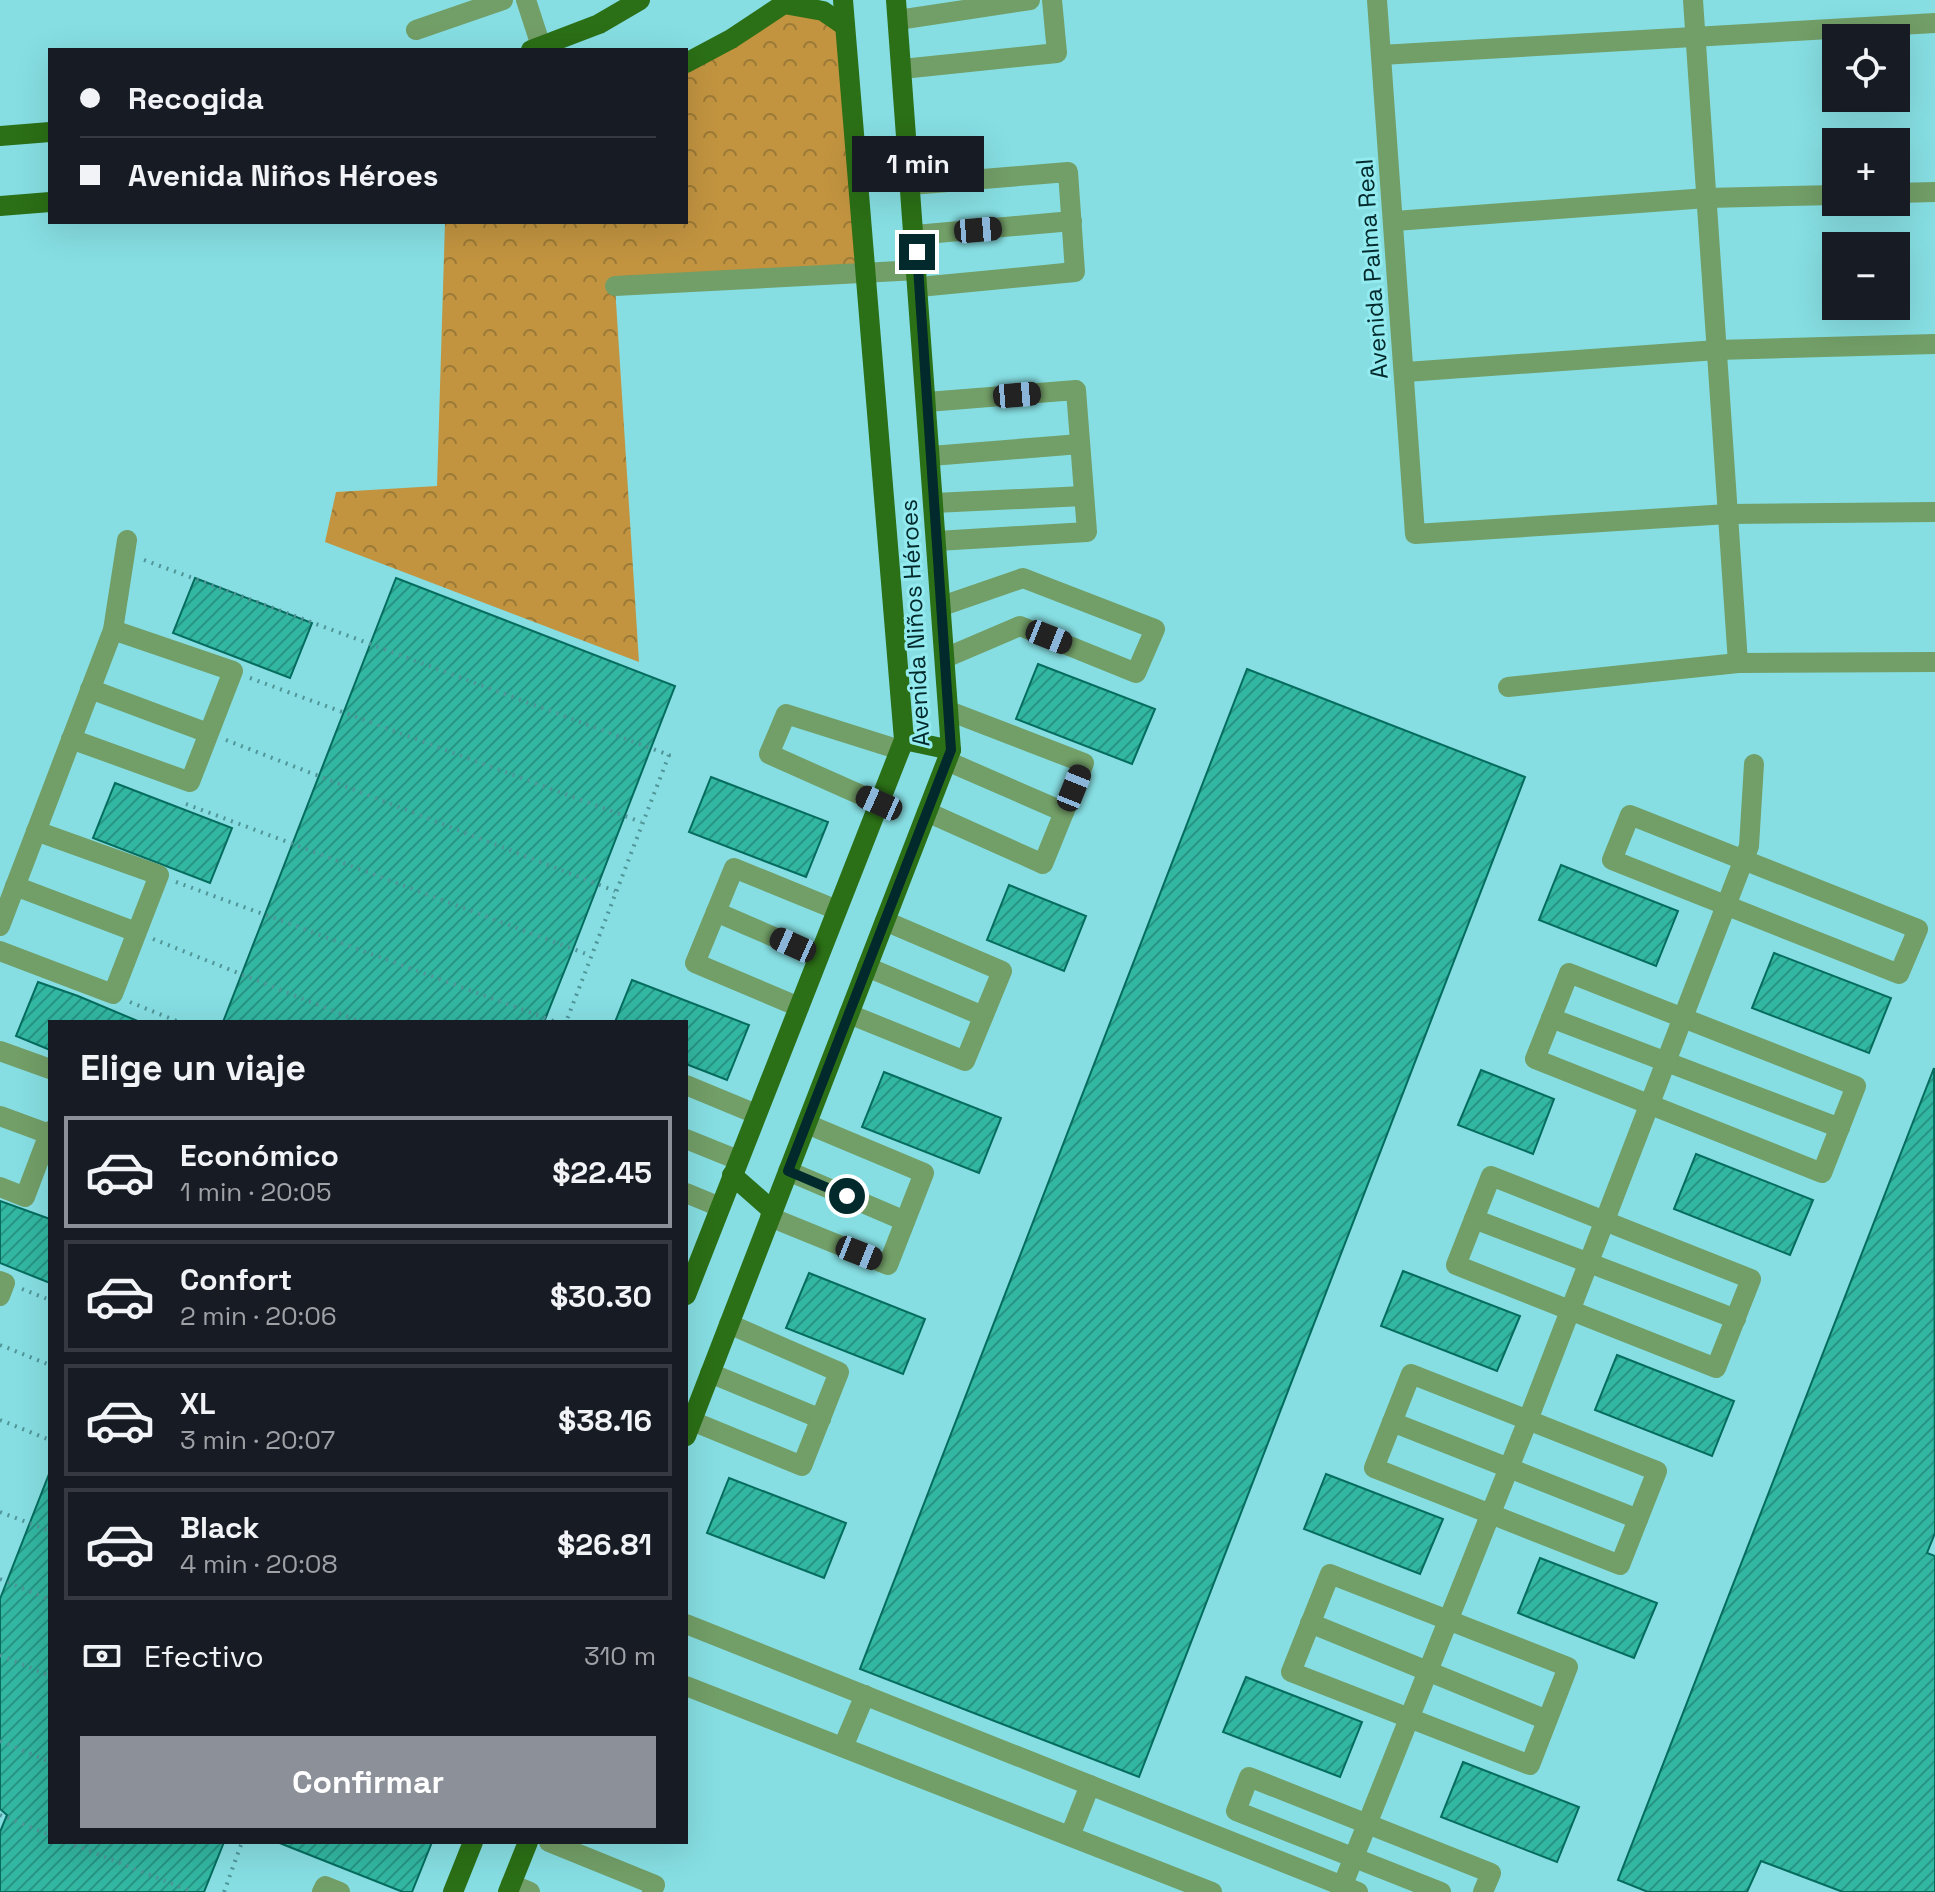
<!DOCTYPE html>
<html lang="es">
<meta charset="utf-8">
<style>
body{margin:0;font-family:"Space Grotesk",sans-serif;background:#242831;color:#f1f3f6;height:100vh;display:flex;flex-direction:column;font-size:30px;white-space:nowrap}
*{box-sizing:border-box;margin:0}
p{font-size:26px;color:#9ea1a6}
.icon{flex:none;width:44px;height:44px;fill:none;stroke:currentColor;stroke-width:2;stroke-linecap:round;stroke-linejoin:round}
.map{position:relative;flex:1;overflow:hidden}
.panel{position:absolute;left:48px;top:1020px;width:640px;height:824px;display:flex;flex-direction:column;background:#171b24;border-radius:0px;box-shadow:0 8px 32px #0002}
.panel>*{flex:none}
.hud{position:absolute;left:48px;top:48px;width:640px;height:176px;border-radius:0px;box-shadow:0 8px 32px #0002;display:grid;align-content:center;height:176px;padding:0 32px;background:#171b24}
.buttons{position:absolute;left:1822px;top:24px;display:grid;gap:16px}
.buttons a{display:grid;place-items:center;width:88px;height:88px;border-radius:0px;background:#171b24;box-shadow:0 8px 32px #0002;font-size:40px}
.end{position:absolute;width:36px;height:36px;margin:-18px;border:10px solid #022a2c;background:#fff;box-shadow:0 0 0 4px #fff}
.from{border-radius:50%}
.bubble{position:absolute;height:56px;border-radius:0px;background:#171b24;box-shadow:0 8px 32px #0002;font-size:26px;font-weight:800;line-height:56px;text-align:center}
.car{position:absolute;width:24px;height:48px;margin:-24px -12px;border-radius:10px;box-shadow:0 0 6px 2px #0007;background:linear-gradient(#222 24%,#8ab4d8 0 40%,#222 0 76%,#8ab4d8 0 86%,#222 0)}
.hud b{display:flex;align-items:center;gap:28px;height:76px;font-size:30px}
.hud b+b{border-top:2px solid #363941}
.hud i{width:20px;height:20px;background:#f1f3f6}
ul{padding:0;list-style:none}
li{display:flex;align-items:center;gap:24px;height:112px;margin:0 16px 12px;padding:0 16px;border:4px solid #363941;border-radius:0px}
li div{flex:1}
li b{display:block;font-size:30px}
li em{font-style:normal;font-weight:800}
li.selected{border-color:#8c9099}
li>.icon{width:72px;height:72px;stroke-width:1.5}
h2{padding:0 32px;font-size:36px;line-height:96px}
.pay{display:flex;align-items:center;gap:20px;height:88px;padding:0 32px;font-size:30px}
.pay p{margin-inline-start:auto}
.button{display:flex;gap:16px;margin-top:auto;padding:16px 32px}
.button a{flex:1;height:92px;border-radius:0px;background:#8c9099;color:#fff;font-size:32px;font-weight:800;line-height:92px;text-align:center}
.map>svg:first-child{display:block}
.park{fill:url(#park-crowns)}
.building{fill:url(#building-hatch);stroke:#056c5e;stroke-width:2}
.lines{fill:none;stroke-linecap:round;stroke-linejoin:round}
.path{stroke:#509598;stroke-width:4;stroke-dasharray:2 6;stroke-linecap:butt}
.minor{stroke:#729e67;stroke-width:20}
.major{stroke:#2b6f16;stroke-width:20}
.route{stroke:#022a2c;stroke-width:10}
.labels{text-anchor:middle;stroke-width:6;stroke-linejoin:round;paint-order:stroke}
.street-label{font-size:24px;fill:#022a2c;stroke:#93ebf0}
</style>
<div class="map">
<svg width="1935" height="1892" viewBox="0 0 1935 1892">
<defs>
<pattern id="park-crowns" width="20" height="18" patternUnits="userSpaceOnUse" patternTransform="scale(2)"><rect width="20" height="18" fill="#c29440"/><path d="M2 6a3 3 0 1 1 6 0M12 15a3 3 0 1 1 6 0" fill="none" stroke="#9b7936"/></pattern>
<pattern id="building-hatch" width="6" height="6" patternUnits="userSpaceOnUse" patternTransform="scale(2)"><rect width="6" height="6" fill="#32b7a2"/><path d="M-1 1l2-2M0 6l6-6M5 7l2-2" fill="none" stroke="#289584"/></pattern>
</defs>
<rect width="100%" height="100%" fill="#86dee2"/>
<!-- park -->
<polygon class="park" points="784,4 845,29 868,272 615,286 639,662 325,542 336,492 437,486 445,222 686,222 686,61"/>
<!-- building -->
<g class="building">
<polygon points="195,578 312,623 290,678 173,633"/>
<polygon points="396,578 675,686 570,957 544,1022 223,1022"/>
<polygon points="1038,664 1155,709 1132,764 1016,719"/>
<polygon points="1247,669 1525,777 1139,1777 860,1669"/>
<polygon points="711,777 828,822 806,877 689,832"/>
<polygon points="115,783 232,828 210,883 93,838"/>
<polygon points="1561,865 1678,911 1656,966 1539,920"/>
<polygon points="1009,885 1086,916 1064,971 987,940"/>
<polygon points="1774,953 1891,998 1869,1053 1752,1008"/>
<polygon points="632,980 749,1025 727,1080 686,1064 686,1022 615,1022"/>
<polygon points="38,982 78,996 140,1022 50,1022 50,1050 16,1036"/>
<polygon points="1934,1068 1935,1533 1927,1553 1935,1556 1935,1892 1843,1892 1761,1861 1747,1892 1648,1892 1618,1880"/>
<polygon points="1481,1070 1554,1099 1533,1154 1458,1125"/>
<polygon points="884,1072 1001,1118 979,1173 862,1127"/>
<polygon points="1696,1154 1813,1200 1790,1255 1674,1209"/>
<polygon points="0,1201 50,1219 50,1283 0,1263"/>
<polygon points="1403,1271 1520,1316 1497,1371 1381,1326"/>
<polygon points="809,1273 925,1319 903,1374 786,1328"/>
<polygon points="1617,1355 1734,1401 1712,1456 1595,1410"/>
<polygon points="49,1474 50,1842 224,1842 204,1892 0,1892 0,1832 7,1815 0,1809 0,1599"/>
<polygon points="1326,1474 1443,1519 1420,1574 1304,1529"/>
<polygon points="729,1478 846,1523 824,1578 707,1533"/>
<polygon points="1540,1558 1657,1603 1634,1658 1518,1613"/>
<polygon points="1246,1677 1362,1722 1340,1777 1223,1732"/>
<polygon points="1463,1762 1579,1807 1557,1862 1441,1817"/>
<polygon points="277,1842 432,1842 412,1892 403,1892"/>
</g>
<g class="lines">
<!-- path -->
<g class="path">
<polyline points="144,560 669,755 566,1022"/>
<polyline points="250,678 641,822"/>
<polyline points="226,740 615,891"/>
<polyline points="186,804 589,955"/>
<polyline points="176,882 556,1022"/>
<polyline points="153,939 361,1022"/>
<polyline points="130,1002 179,1022"/>
<polyline points="22,1289 50,1300"/>
<polyline points="0,1345 50,1365"/>
<polyline points="0,1420 50,1440"/>
<polyline points="0,1512 50,1531"/>
<polyline points="0,1579 50,1600"/>
<polyline points="0,1655 50,1676"/>
<polyline points="0,1741 50,1762"/>
<polyline points="0,1815 50,1835"/>
<polyline points="67,1842 193,1892"/>
<polyline points="224,1892 242,1842"/>
</g>
<!-- minor -->
<g class="minor">
<polyline points="526,0 541,46"/>
<polyline points="1377,0 1415,534 1728,514 1935,512"/>
<polyline points="1693,0 1738,663"/>
<polyline points="898,20 1030,0"/>
<polyline points="416,30 503,0"/>
<polyline points="1381,55 1935,23"/>
<polyline points="902,69 1057,53 1052,0"/>
<polyline points="911,185 1068,172 1075,272 919,287"/>
<polyline points="1896,193 1935,192"/>
<polyline points="1395,221 1707,198 1836,195"/>
<polyline points="915,235 1072,221"/>
<polyline points="615,286 918,270"/>
<polyline points="1406,372 1717,350 1935,344"/>
<polyline points="927,402 1076,390 1087,532 937,541"/>
<polyline points="931,456 1080,444"/>
<polyline points="934,503 1084,496"/>
<polyline points="942,606 1023,578 1155,629 1136,673 1020,626 945,658"/>
<polyline points="1508,687 1738,663 1935,662"/>
<polyline points="90,689 208,733"/>
<polyline points="71,739 190,782 233,671 113,630"/>
<polyline points="947,761 1064,812"/>
<polyline points="879,803 769,754 786,714 900,750"/>
<polyline points="927,812 1043,864 1084,763 949,711"/>
<polygon points="1630,815 1918,929 1899,974 1612,860"/>
<polyline points="15,886 136,932"/>
<polyline points="716,912 818,956"/>
<polyline points="0,926 113,630 127,540"/>
<polyline points="0,951 113,994 159,875 36,831"/>
<polyline points="867,967 983,1016"/>
<polygon points="1569,973 1856,1086 1822,1173 1535,1059"/>
<polyline points="799,1007 695,963 734,868 837,910"/>
<polyline points="849,1014 965,1061 1002,971 885,921"/>
<polyline points="1551,1018 1840,1128"/>
<polyline points="0,1051 50,1069"/>
<polyline points="686,1085 756,1114"/>
<polyline points="0,1116 49,1134"/>
<polyline points="686,1139 738,1160"/>
<polyline points="788,1171 905,1221"/>
<polygon points="1491,1176 1751,1279 1716,1368 1456,1265"/>
<polyline points="0,1187 25,1197 50,1131"/>
<polyline points="686,1193 720,1207"/>
<polyline points="770,1217 888,1265 924,1173 807,1124"/>
<polyline points="1474,1219 1736,1319"/>
<polyline points="0,1281 5,1283 0,1296"/>
<polyline points="710,1373 821,1419"/>
<polygon points="1411,1374 1657,1471 1620,1565 1374,1468"/>
<polyline points="692,1421 802,1466 839,1372 729,1324"/>
<polyline points="1392,1422 1638,1519"/>
<polygon points="1330,1574 1568,1667 1530,1765 1291,1672"/>
<polyline points="1310,1623 1547,1720"/>
<polyline points="686,1624 1358,1892"/>
<polyline points="686,1686 1212,1892"/>
<polyline points="843,1747 865,1695"/>
<polyline points="1070,1836 1090,1785"/>
<polyline points="549,1842 655,1885 652,1892"/>
<polyline points="511,1884 530,1892"/>
<polyline points="322,1892 325,1886 340,1892"/>
<polyline points="1340,1892 1528,1420 1749,846 1754,764"/>
<polyline points="1441,1892 1236,1811 1249,1777 1491,1873 1483,1892"/>
</g>
<!-- major -->
<g class="major">
<polyline points="784,4 823,11 845,26"/>
<polyline points="531,50 599,24 640,0"/>
<polyline points="686,63 731,39 790,0"/>
<polyline points="0,136 50,132"/>
<polyline points="0,206 50,202"/>
<polyline points="904,740 951,750"/>
<polyline points="732,1175 773,1211"/>
<polyline points="686,1295 904,740 843,0"/>
<polyline points="686,1436 951,750 896,0"/>
<polyline points="453,1892 473,1842"/>
<polyline points="508,1892 528,1842"/>
</g>
</g>
<g class="lines">
<!-- route -->
<polyline class="route" points="847,1196 788,1171 951,750 917,252"/>
</g>
<g class="labels">
<!-- street labels -->
<g class="street-label">
<text transform="translate(1372 269) rotate(-94)" y="8">Avenida Palma Real</text>
<text transform="translate(915 623) rotate(-93)" y="8">Avenida Niños Héroes</text>
</g>
</g>
</svg>
<div class="buttons">
<a><svg class="icon" aria-label="locate" viewBox="0 0 24 24"><circle cx="12" cy="12" r="6"/><path d="M12 2v4M12 18v4M2 12h4M18 12h4"/></svg></a>
<a>+</a>
<a>−</a>
</div>
<i class="end from" style="left:847px;top:1196px"></i>
<i class="end" style="left:917px;top:252px"></i>
<div class="bubble" style="left:852px;top:136px;width:132px">1 min</div>
<i class="car" style="left:978px;top:230px;rotate:85deg"></i>
<i class="car" style="left:1017px;top:395px;rotate:85deg"></i>
<i class="car" style="left:1049px;top:637px;rotate:112deg"></i>
<i class="car" style="left:1074px;top:788px;rotate:22deg"></i>
<i class="car" style="left:879px;top:803px;rotate:294deg"></i>
<i class="car" style="left:793px;top:945px;rotate:294deg"></i>
<i class="car" style="left:859px;top:1253px;rotate:112deg"></i>
<div class="hud">
<b><i class="from"></i>Recogida</b>
<b><i></i>Avenida Niños Héroes</b>
</div>
<section class="panel">
<h2>Elige un viaje</h2>
<ul>
<li class="selected"><svg class="icon" aria-label="car" viewBox="0 0 24 24"><path d="M5 17H2v-5l4-1 3-4h7l3 4 3 1v5h-3M9 17h6M6 11h13"/><circle cx="7" cy="17" r="2"/><circle cx="17" cy="17" r="2"/></svg><div><b>Económico</b><p>1 min · 20:05</p></div><em>$22.45</em></li>
<li><svg class="icon" aria-label="car" viewBox="0 0 24 24"><path d="M5 17H2v-5l4-1 3-4h7l3 4 3 1v5h-3M9 17h6M6 11h13"/><circle cx="7" cy="17" r="2"/><circle cx="17" cy="17" r="2"/></svg><div><b>Confort</b><p>2 min · 20:06</p></div><em>$30.30</em></li>
<li><svg class="icon" aria-label="car" viewBox="0 0 24 24"><path d="M5 17H2v-5l4-1 3-4h7l3 4 3 1v5h-3M9 17h6M6 11h13"/><circle cx="7" cy="17" r="2"/><circle cx="17" cy="17" r="2"/></svg><div><b>XL</b><p>3 min · 20:07</p></div><em>$38.16</em></li>
<li><svg class="icon" aria-label="car" viewBox="0 0 24 24"><path d="M5 17H2v-5l4-1 3-4h7l3 4 3 1v5h-3M9 17h6M6 11h13"/><circle cx="7" cy="17" r="2"/><circle cx="17" cy="17" r="2"/></svg><div><b>Black</b><p>4 min · 20:08</p></div><em>$26.81</em></li>
</ul>
<div class="pay"><svg class="icon" aria-label="cash" viewBox="0 0 24 24"><path d="M3 7h18v10H3z"/><circle cx="12" cy="12" r="2"/></svg>Efectivo<p>310 m</p></div>
<div class="button"><a>Confirmar</a></div>
</section>
</div>
